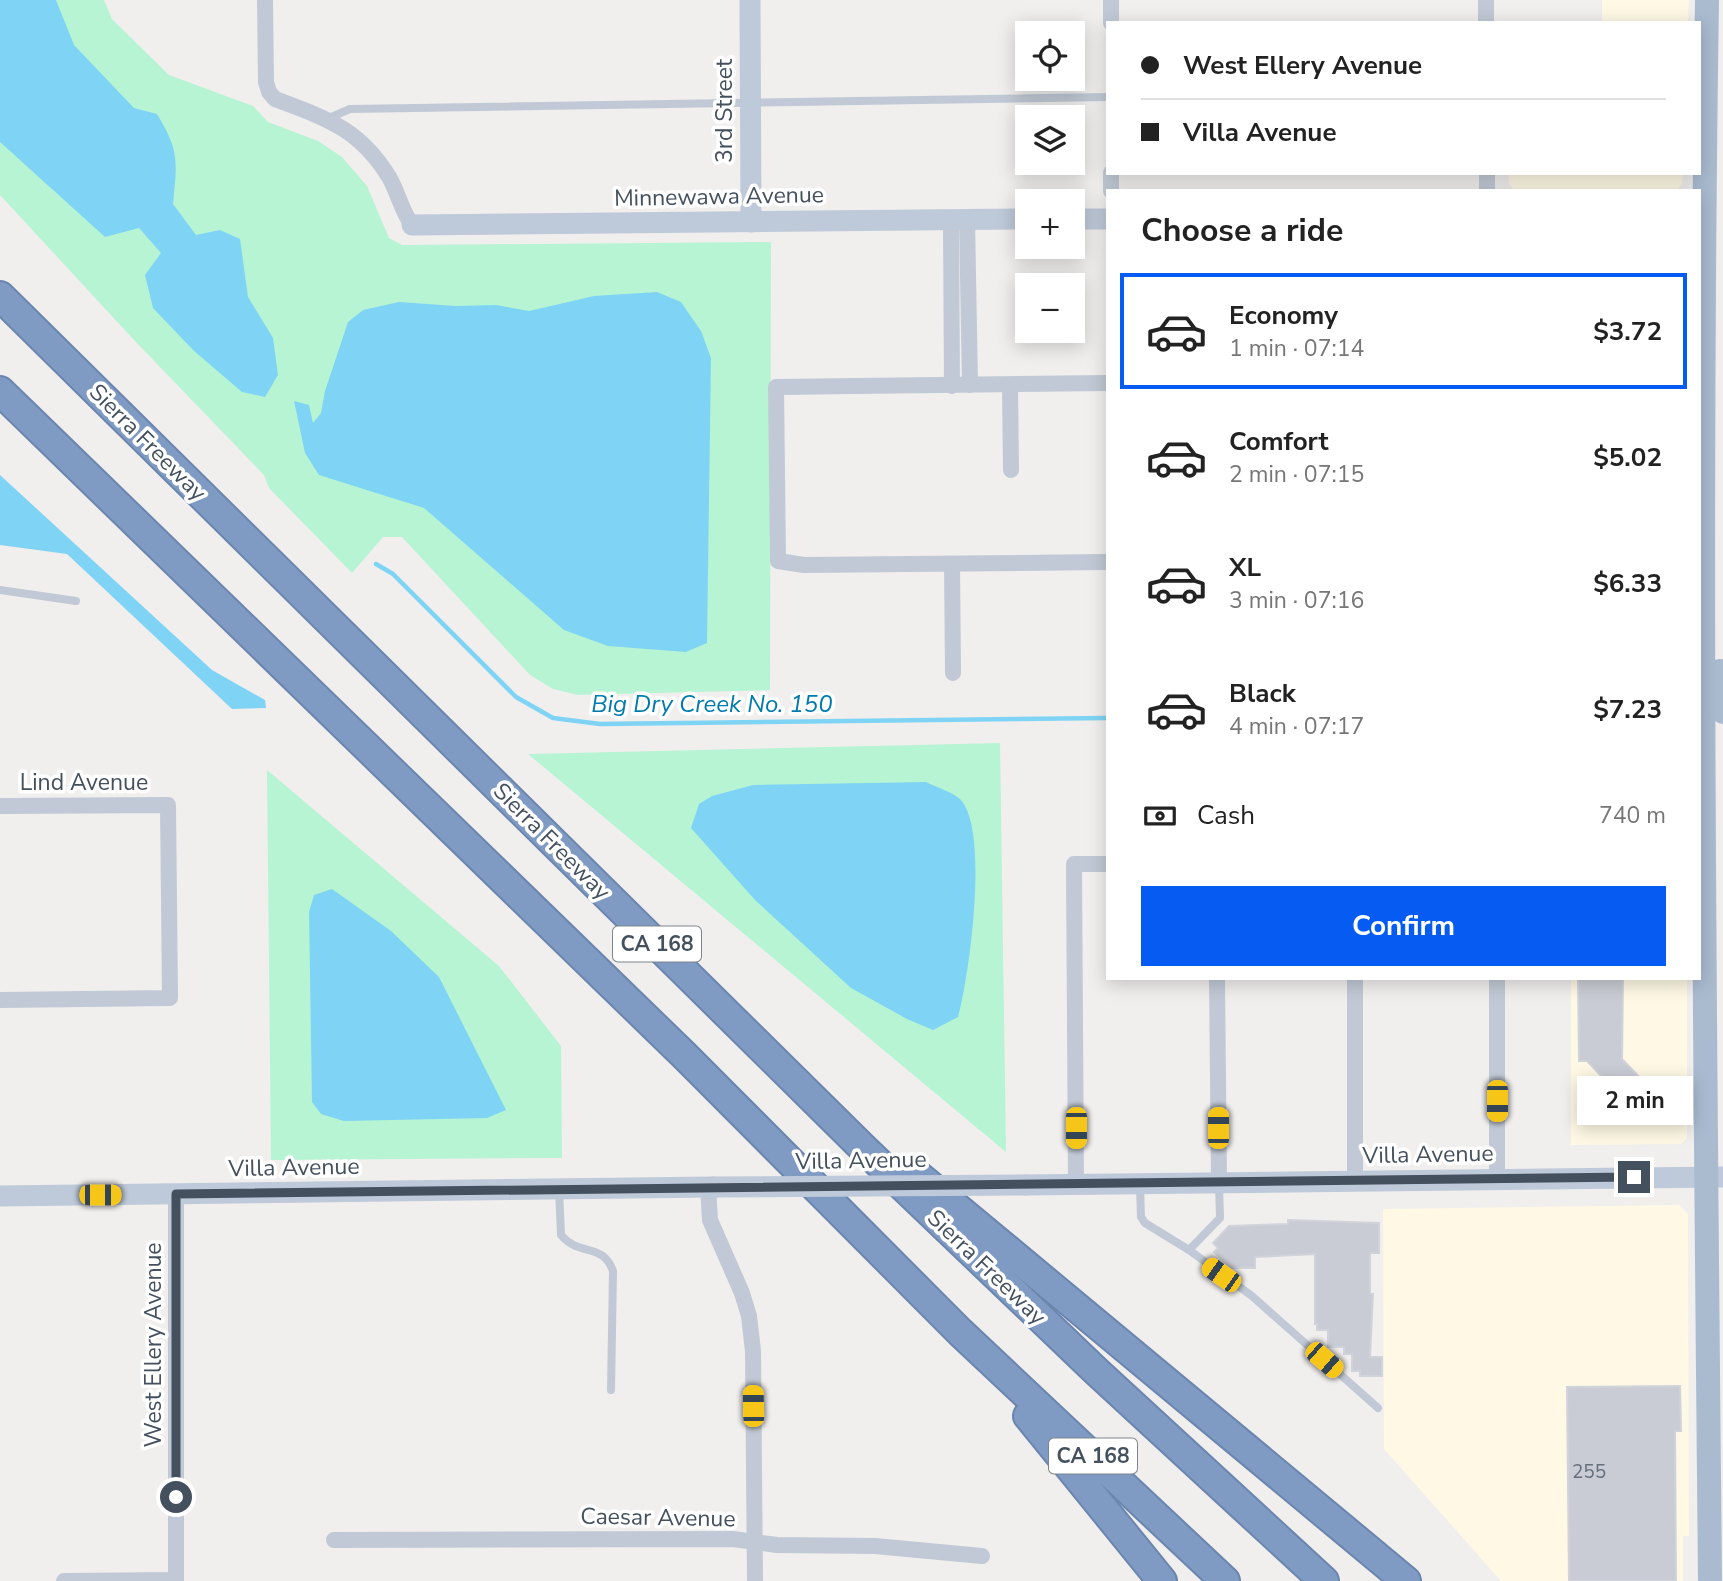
<!DOCTYPE html>
<meta charset="utf-8">
<style>
body{margin:0;font-family:"Nunito Sans",sans-serif;background:#f6f6f6;color:#222;height:100vh;display:flex;flex-direction:column;font-size:26px;white-space:nowrap}
*{box-sizing:border-box;margin:0}
p{font-size:23px;color:#767676}
.icon{flex:none;width:38px;height:38px;fill:none;stroke:currentColor;stroke-width:2;stroke-linecap:round;stroke-linejoin:round}
.map{position:relative;flex:1;overflow:hidden}
.side{position:absolute;left:1106px;top:189px;width:595px;height:791px;display:flex;flex-direction:column;background:#fff;border-radius:0px;box-shadow:0 4px 18px #0003}
.side>*{flex:none}
.top-card{position:absolute;left:1106px;top:21px;width:595px;height:154px;border-radius:0px;box-shadow:0 4px 18px #0003;display:grid;align-content:center;height:154px;padding:0 35px;background:#fff}
.fabs{position:absolute;left:1015px;top:21px;display:grid;gap:14px}
.fabs a{display:grid;place-items:center;width:70px;height:70px;border-radius:0px;background:#fff;box-shadow:0 4px 18px #0003;font-size:35px}
.end{position:absolute;width:32px;height:32px;margin:-16px;border:9px solid #44505e;background:#fff;box-shadow:0 0 0 4px #fff}
.from{border-radius:50%}
.bubble{position:absolute;height:49px;border-radius:0px;background:#fff;box-shadow:0 4px 18px #0003;font-size:23px;font-weight:700;line-height:49px;text-align:center}
.car{position:absolute;width:21px;height:42px;margin:-21px -10px;border-radius:9px;box-shadow:0 0 5px 2px #0007;background:linear-gradient(#f5c518 24%,#345 0 40%,#f5c518 0 76%,#345 0 86%,#f5c518 0)}
.top-card b{display:flex;align-items:center;gap:24px;height:66px;font-size:26px}
.top-card b+b{border-top:2px solid #e0e0e0}
.top-card i{width:18px;height:18px;background:#222}
ul{padding:0;list-style:none}
li{display:flex;align-items:center;gap:21px;height:116px;margin:0 14px 10px;padding:0 21px;border:4px solid transparent;border-radius:0px}
li div{flex:1}
li b{display:block;font-size:26px}
li em{font-style:normal;font-weight:700}
li.on{border-color:#065bf3}
li>.icon{width:63px;height:63px;stroke-width:1.5}
h2{padding:0 35px;font-size:32px;line-height:84px}
.pay{display:flex;align-items:center;gap:18px;height:77px;padding:0 35px;font-size:26px}
.pay p{margin-inline-start:auto}
.action{display:flex;gap:14px;margin-top:auto;padding:14px 35px}
.action a{flex:1;height:80px;border-radius:0px;background:#065bf3;color:#fff;font-size:28px;font-weight:700;line-height:80px;text-align:center}
.map>svg:first-child{display:block}
.commercial{fill:#fef8e5}
.green{fill:#b7f4d3}
.water{fill:#7fd4f5}
.lines{fill:none;stroke-linecap:round;stroke-linejoin:round}
.stream{stroke:#7fd4f5;stroke-width:4.5}
.building{fill:#c9ccd4;stroke:#d1d3da;stroke-width:2}
.highway-casing{stroke:#6b86ae;stroke-width:32}
.lane{stroke:#c0c9d5;stroke-width:8}
.street{stroke:#c0c9d5;stroke-width:16}
.secondary{stroke:#bec9d9;stroke-width:21}
.primary{stroke:#aabbd0;stroke-width:24}
.highway{stroke:#809bc3;stroke-width:28}
.secondary-bridge{stroke:#bec9d9;stroke-width:21}
.route{stroke:#44505e;stroke-width:9}
.labels{text-anchor:middle;stroke-width:7;stroke-linejoin:round;paint-order:stroke}
.number-label{font-size:19px;fill:#656f7c}
.shield{fill:#fff;stroke:#7c848e;stroke-width:2}
.shield-label{font-size:21px;font-weight:bold;fill:#44505e}
.street-label{font-size:23px;fill:#44505e;stroke:#fff}
.water-label{font-size:24px;font-style:italic;fill:#017bad;stroke:#fff}
</style>
<div class="map">
<svg width="1723" height="1581" viewBox="0 0 1723 1581">
<rect width="100%" height="100%" fill="#f1eeee"/>
<!-- commercial -->
<g class="commercial">
<polygon points="1602,0 1689,0 1688,23 1602,23"/>
<polygon points="1509,173 1683,173 1682,184 1678,189 1515,191 1509,184"/>
<polygon points="1571,978 1687,978 1687,1138 1681,1144 1571,1145"/>
<polygon points="1679,1205 1688,1214 1689,1536 1683,1536 1683,1581 1501,1581 1384,1449 1383,1209"/>
</g>
<!-- green -->
<g class="green">
<polygon points="0,0 104,0 112,19 169,75 253,106 268,122 318,141 342,157 367,186 389,238 402,245 771,242 770,690 578,695 553,689 530,675 402,537 383,537 352,573 269,488 264,475 134,340 0,195"/>
<polygon points="1000,743 1006,1152 528,754"/>
<polygon points="267,770 499,966 561,1046 562,1158 271,1160"/>
</g>
<!-- water -->
<g class="water">
<path d="M 0,0 L 56,0 L 74,45 L 134,108 L 157,114 C 180,152 177,161 173,204 L 196,235 L 220,230 L 240,239 L 248,297 L 273,338 L 278,375 L 265,397 L 242,392 L 194,351 L 153,308 L 145,275 L 161,253 L 139,228 L 105,237 L 0,142 Z"/>
<polygon points="657,292 681,302 701,331 711,358 707,643 686,652 608,646 564,630 424,508 319,475 305,453 294,401 309,405 313,423 321,413 325,391 348,322 363,310 399,302 456,306 496,305 529,311 594,296"/>
<polygon points="0,475 212,670 265,700 266,708 232,709 67,554 0,545"/>
<path d="M 926,782 C 936,787 952,792 960,799 C 990,829 969,978 958,1017 L 933,1030 L 907,1019 L 851,988 L 755,900 L 691,828 L 699,804 L 712,796 L 753,785 Z"/>
<polygon points="332,889 391,931 439,977 506,1110 487,1118 344,1121 321,1114 312,1102 309,912 314,895"/>
</g>
<g class="lines">
<!-- stream -->
<polyline class="stream" points="376,564 393,574 516,697 553,718 600,724 1108,718"/>
</g>
<!-- building -->
<g class="building">
<polygon points="1578,978 1623,978 1622,1059 1664,1103 1644,1121 1587,1061 1579,1061"/>
<polygon points="1288,1220 1379,1223 1379,1253 1370,1253 1370,1294 1373,1294 1370,1357 1382,1357 1382,1376 1360,1376 1360,1371 1352,1371 1352,1354 1344,1354 1344,1347 1328,1347 1328,1330 1317,1330 1317,1324 1315,1324 1315,1254 1255,1257 1255,1268 1232,1268 1214,1252 1218,1248 1213,1243 1229,1226 1288,1224"/>
<polygon points="1680,1386 1681,1431 1675,1431 1676,1581 1569,1581 1567,1387"/>
</g>
<g class="lines">
<!-- highway casing -->
<g class="highway-casing">
<g id="highway">
<polyline points="0,296 863,1148 1096,1371 1324,1581"/>
<polyline points="0,391 685,1056 960,1332 1225,1581"/>
<polyline points="915,1173 1406,1581"/>
<polyline points="1028,1416 1162,1581"/>
</g>
</g>
<!-- lane -->
<g class="lane">
<polyline points="329,118 350,109 1108,97"/>
<polyline points="0,590 76,601"/>
<polyline points="1140,1186 1141,1217 1145,1223 1189,1250 1220,1218 1219,1185"/>
<path d="M 559,1189 L 561,1235 C 579,1257 603,1242 613,1271 L 611,1390"/>
<polyline points="1189,1250 1252,1296 1378,1408"/>
</g>
<!-- street -->
<g class="street">
<path d="M 265,0 L 266,82 L 269,92 L 275,99 C 325,118 359,128 389,177 C 398,192 401,210 412,225"/>
<polyline points="1111,0 1111,23"/>
<polyline points="1486,0 1486,23"/>
<polyline points="1111,173 1111,191"/>
<polyline points="1487,173 1487,191"/>
<polyline points="967,219 970,385"/>
<polyline points="951,220 952,386"/>
<polyline points="1108,383 776,387 778,561 804,565 1108,562"/>
<polyline points="1010,385 1011,470"/>
<polyline points="952,564 953,673"/>
<polyline points="0,806 168,805 170,998 0,1000"/>
<polyline points="1217,978 1219,1182"/>
<polyline points="1497,1179 1497,978"/>
<polyline points="1355,1181 1355,978"/>
<polyline points="1076,1184 1074,864 1108,864"/>
<polyline points="708,1187 710,1220 742,1293 749,1316 753,1351 755,1581"/>
<polyline points="334,1540 733,1539 777,1545 875,1546 982,1556"/>
<polyline points="64,1581 176,1580 176,1194"/>
</g>
<!-- secondary -->
<g class="secondary">
<polyline points="750,0 751,222"/>
<polyline points="1073,219 1108,219"/>
<polyline points="412,225 1027,219"/>
<polyline points="1025,1185 1723,1177"/>
<polyline points="0,1196 713,1187"/>
</g>
<!-- primary -->
<g class="primary">
<path d="M 1707,0 C 1699,527 1705,1054 1710,1581"/>
<polyline points="1720,671 1723,712"/>
</g>
<!-- highway -->
<use href="#highway" class="highway"/>
<!-- secondary-bridge -->
<polyline class="secondary-bridge" points="713,1187 1025,1185"/>
</g>
<g class="lines">
<!-- route -->
<polyline class="route" points="176,1497 176,1194 1634,1177"/>
</g>
<g class="labels">
<!-- number labels -->
<g class="number-label">
<text x="1589" y="1478">255</text>
</g>
<!-- shield labels -->
<g class="shield">
<rect x="613" y="926.5" width="88" height="35" rx="5"/>
<rect x="1049" y="1438.5" width="88" height="35" rx="5"/>
</g>
<g class="shield-label">
<text x="657" y="951">CA 168</text>
<text x="1093" y="1463">CA 168</text>
</g>
<!-- street labels -->
<g class="street-label">
<text transform="translate(724 111) rotate(-90)" y="8">3rd Street</text>
<text transform="translate(719 196) rotate(-1)" y="8">Minnewawa Avenue</text>
<text transform="translate(148 442) rotate(45)" y="8">Sierra Freeway</text>
<text x="84" y="790">Lind Avenue</text>
<text transform="translate(552 841) rotate(45)" y="8">Sierra Freeway</text>
<text transform="translate(1428 1154) rotate(-1)" y="8">Villa Avenue</text>
<text transform="translate(861 1160) rotate(-1)" y="8">Villa Avenue</text>
<text transform="translate(294 1167) rotate(-1)" y="8">Villa Avenue</text>
<text transform="translate(987 1267) rotate(44)" y="8">Sierra Freeway</text>
<text transform="translate(153 1345) rotate(-90)" y="8">West Ellery Avenue</text>
<text transform="translate(658 1517) rotate(1)" y="8">Caesar Avenue</text>
</g>
<!-- water labels -->
<g class="water-label">
<text x="712" y="712">Big Dry Creek No. 150</text>
</g>
</g>
</svg>
<div class="fabs">
<a><svg class="icon" aria-label="locate" viewBox="0 0 24 24"><circle cx="12" cy="12" r="6"/><path d="M12 2v4M12 18v4M2 12h4M18 12h4"/></svg></a>
<a><svg class="icon" aria-label="layers" viewBox="0 0 24 24"><path d="M12 4l9 5-9 5-9-5zM3 14l9 5 9-5"/></svg></a>
<a>+</a>
<a>−</a>
</div>
<i class="end from" style="left:176px;top:1497px"></i>
<i class="end" style="left:1634px;top:1177px"></i>
<div class="bubble" style="left:1577px;top:1076px;width:116px">2 min</div>
<i class="car" style="left:1497px;top:1101px;rotate:180deg"></i>
<i class="car" style="left:1076px;top:1128px;rotate:180deg"></i>
<i class="car" style="left:1218px;top:1128px;rotate:0deg"></i>
<i class="car" style="left:100px;top:1195px;rotate:90deg"></i>
<i class="car" style="left:1221px;top:1275px;rotate:305deg"></i>
<i class="car" style="left:1324px;top:1360px;rotate:131deg"></i>
<i class="car" style="left:753px;top:1406px;rotate:359deg"></i>
<div class="top-card">
<b><i class="from"></i>West Ellery Avenue</b>
<b><i></i>Villa Avenue</b>
</div>
<section class="side">
<h2>Choose a ride</h2>
<ul>
<li class="on"><svg class="icon" aria-label="car" viewBox="0 0 24 24"><path d="M5 17H2v-5l4-1 3-4h7l3 4 3 1v5h-3M9 17h6M6 11h13"/><circle cx="7" cy="17" r="2"/><circle cx="17" cy="17" r="2"/></svg><div><b>Economy</b><p>1 min · 07:14</p></div><em>$3.72</em></li>
<li><svg class="icon" aria-label="car" viewBox="0 0 24 24"><path d="M5 17H2v-5l4-1 3-4h7l3 4 3 1v5h-3M9 17h6M6 11h13"/><circle cx="7" cy="17" r="2"/><circle cx="17" cy="17" r="2"/></svg><div><b>Comfort</b><p>2 min · 07:15</p></div><em>$5.02</em></li>
<li><svg class="icon" aria-label="car" viewBox="0 0 24 24"><path d="M5 17H2v-5l4-1 3-4h7l3 4 3 1v5h-3M9 17h6M6 11h13"/><circle cx="7" cy="17" r="2"/><circle cx="17" cy="17" r="2"/></svg><div><b>XL</b><p>3 min · 07:16</p></div><em>$6.33</em></li>
<li><svg class="icon" aria-label="car" viewBox="0 0 24 24"><path d="M5 17H2v-5l4-1 3-4h7l3 4 3 1v5h-3M9 17h6M6 11h13"/><circle cx="7" cy="17" r="2"/><circle cx="17" cy="17" r="2"/></svg><div><b>Black</b><p>4 min · 07:17</p></div><em>$7.23</em></li>
</ul>
<div class="pay"><svg class="icon" aria-label="cash" viewBox="0 0 24 24"><path d="M3 7h18v10H3z"/><circle cx="12" cy="12" r="2"/></svg>Cash<p>740 m</p></div>
<div class="action"><a>Confirm</a></div>
</section>
</div>
